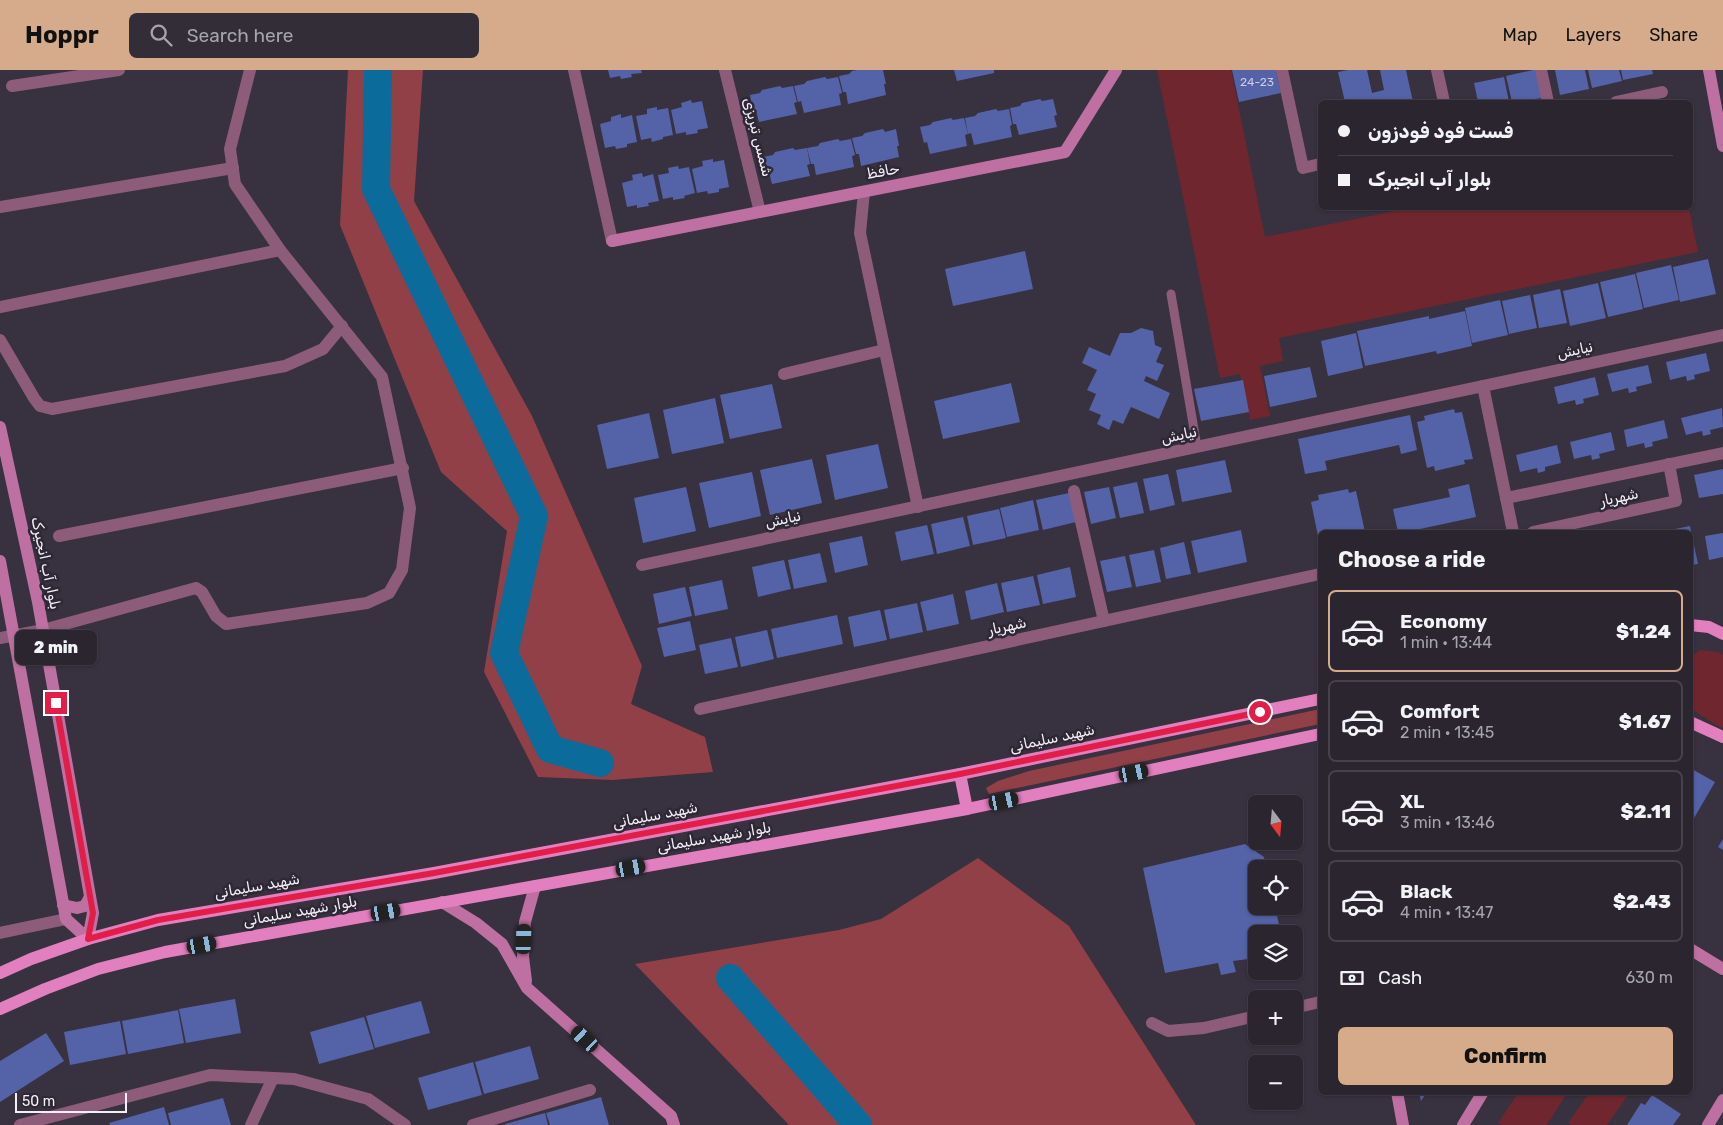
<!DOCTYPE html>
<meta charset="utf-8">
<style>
body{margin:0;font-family:Rubik,"Noto Naskh Arabic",sans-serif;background:#322d37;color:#f1f3f6;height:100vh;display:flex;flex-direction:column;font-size:19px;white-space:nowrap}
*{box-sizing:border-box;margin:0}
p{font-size:16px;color:#a5a5aa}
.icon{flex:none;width:28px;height:28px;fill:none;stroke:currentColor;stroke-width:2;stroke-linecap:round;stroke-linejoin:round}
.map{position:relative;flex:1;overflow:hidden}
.drawer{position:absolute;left:1318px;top:460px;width:375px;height:565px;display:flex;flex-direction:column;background:#2a252f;border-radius:8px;box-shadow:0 1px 4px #0004,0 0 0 1px #46424b}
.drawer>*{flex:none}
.guide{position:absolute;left:1318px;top:30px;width:375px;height:110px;border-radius:8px;box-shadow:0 1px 4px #0004,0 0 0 1px #46424b;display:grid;align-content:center;height:110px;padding:0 20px;background:#2a252f}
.needle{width:32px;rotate:164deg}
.fabs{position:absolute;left:1248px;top:725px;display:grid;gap:10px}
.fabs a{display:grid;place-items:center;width:55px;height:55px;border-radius:8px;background:#2a252f;box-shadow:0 1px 4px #0004,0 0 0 1px #46424b;font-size:25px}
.scale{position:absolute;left:15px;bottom:12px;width:112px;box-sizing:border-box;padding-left:5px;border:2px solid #f3eff8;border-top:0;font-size:14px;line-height:18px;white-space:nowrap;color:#f3eff8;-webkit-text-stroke:4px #2e2735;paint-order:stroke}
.end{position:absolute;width:22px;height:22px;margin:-11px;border:6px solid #e11d48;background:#fff;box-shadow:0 0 0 2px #fff}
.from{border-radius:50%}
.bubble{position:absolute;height:35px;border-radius:8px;background:#2a252f;box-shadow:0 1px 4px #0004,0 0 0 1px #46424b;font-size:16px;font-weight:800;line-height:35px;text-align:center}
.car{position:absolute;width:15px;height:30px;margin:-15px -8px;border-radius:6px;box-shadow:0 0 4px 1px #0007;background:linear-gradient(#222 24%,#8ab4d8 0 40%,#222 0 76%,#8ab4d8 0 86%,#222 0)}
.guide b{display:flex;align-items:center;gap:18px;height:48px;font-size:19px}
.guide b+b{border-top:1px solid #46424b}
.guide i{width:12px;height:12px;background:#f1f3f6}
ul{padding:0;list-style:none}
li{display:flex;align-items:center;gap:15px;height:82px;margin:0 10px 8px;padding:0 10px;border:2px solid #46424b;border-radius:8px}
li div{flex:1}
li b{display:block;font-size:19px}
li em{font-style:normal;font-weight:800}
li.current{border-color:#d6ab8b}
li>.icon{width:45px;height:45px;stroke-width:1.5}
h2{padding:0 20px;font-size:22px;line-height:60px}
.pay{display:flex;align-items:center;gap:12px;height:55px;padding:0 20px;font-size:19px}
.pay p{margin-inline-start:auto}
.action{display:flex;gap:10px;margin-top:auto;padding:10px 20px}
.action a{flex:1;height:58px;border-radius:8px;background:#d6ab8b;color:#111;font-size:20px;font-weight:800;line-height:58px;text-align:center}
header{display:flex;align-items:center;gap:30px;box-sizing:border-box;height:70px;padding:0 25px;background:#d6ab8b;color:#111}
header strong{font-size:24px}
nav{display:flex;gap:28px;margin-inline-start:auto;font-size:18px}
.search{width:350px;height:45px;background:#322d37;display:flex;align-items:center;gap:12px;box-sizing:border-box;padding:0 18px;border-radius:8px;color:#a5a5aa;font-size:19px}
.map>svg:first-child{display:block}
.green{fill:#70262f}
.forest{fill:#924048}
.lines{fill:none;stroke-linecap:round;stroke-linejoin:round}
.river{stroke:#0b6b9b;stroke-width:28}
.building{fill:#5462a7}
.lane{stroke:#8d5c7a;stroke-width:9}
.street{stroke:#8d5c7a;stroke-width:12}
.secondary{stroke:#bd70a1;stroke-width:12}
.primary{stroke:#e27fbf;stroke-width:12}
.route{stroke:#e11d48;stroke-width:6}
.labels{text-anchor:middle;stroke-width:5;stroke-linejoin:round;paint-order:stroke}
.number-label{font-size:12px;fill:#cbcce4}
.street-label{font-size:15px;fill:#f3eff8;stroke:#2e2735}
</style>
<header>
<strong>Hoppr</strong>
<div class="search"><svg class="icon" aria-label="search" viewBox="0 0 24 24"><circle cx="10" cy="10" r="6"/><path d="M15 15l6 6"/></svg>Search here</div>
<nav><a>Map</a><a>Layers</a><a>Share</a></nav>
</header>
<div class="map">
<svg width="1723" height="1055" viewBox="0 0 1723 1055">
<rect width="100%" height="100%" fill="#38313f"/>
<!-- green -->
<g class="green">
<polygon points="1157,0 1231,0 1265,167 1411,138 1689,138 1698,182 1279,268 1283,291 1260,296 1270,346 1250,350 1240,304 1220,308"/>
<polygon points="1700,580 1717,582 1723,585 1723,658 1716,655 1690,638 1690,587"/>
<polygon points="1590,1022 1624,1023 1628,1025 1607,1055 1571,1055 1568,1053"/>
<polygon points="1518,1023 1518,1022 1567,1023 1547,1055 1502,1055 1498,1053"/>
</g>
<!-- forest -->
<g class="forest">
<polygon points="348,0 423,0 414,131 532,346 642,596 631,634 705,667 713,702 612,710 538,707 484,602 507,461 441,402 340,155"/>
<polygon points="1320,639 1320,654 989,724 986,718 998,711 1029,701"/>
<polygon points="978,788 1069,856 1196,1055 789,1055 635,894 839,860 881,849"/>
</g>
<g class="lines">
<!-- river -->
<g class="river">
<polyline points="378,0 376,119 534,446 504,583 550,679 600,693"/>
<polyline points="730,908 858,1055"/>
</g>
</g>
<!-- building -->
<g class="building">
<polygon points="608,0 641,0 642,3 631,4 632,7 621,9 620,6 610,8"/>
<polygon points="857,0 883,0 886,14 884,14 886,25 848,34 846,22 843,22 839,6 849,4 852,1"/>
<polygon points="954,0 994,0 994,3 957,11"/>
<polygon points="1232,0 1276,0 1281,23 1239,32"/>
<polygon points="1348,0 1367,0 1372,23 1384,20 1380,0 1406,0 1413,32 1345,32 1338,2"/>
<polygon points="1533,0 1536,0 1542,28 1512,32 1506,6"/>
<polygon points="1555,0 1585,0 1589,19 1560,25"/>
<polygon points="1588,0 1619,0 1622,11 1592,18"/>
<polygon points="1621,0 1652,0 1653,4 1623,10"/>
<polygon points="825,7 827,9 838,7 842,23 839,24 841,35 804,43 801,31 798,32 794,16 804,14 807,11"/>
<polygon points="1504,7 1509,32 1478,32 1474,13"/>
<polygon points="780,16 782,18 793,16 797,32 794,33 797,44 759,52 756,40 753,41 750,25 760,23 762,20"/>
<polygon points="1040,29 1042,31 1053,29 1057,45 1054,46 1057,57 1019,65 1016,54 1013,54 1010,38 1020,36 1022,33"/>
<polygon points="691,30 692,33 702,31 708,58 697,60 698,63 686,65 686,62 676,64 671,40 682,37 681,33"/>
<polygon points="657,37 657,40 668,38 673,65 663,67 663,69 652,72 651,68 641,70 636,46 647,44 647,39"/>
<polygon points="996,39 998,41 1009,39 1012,55 1010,56 1012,67 974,75 971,63 968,64 965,48 975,46 978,43"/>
<polygon points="621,44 621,48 632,45 637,72 627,74 627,77 616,79 615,76 605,78 600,54 611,51 611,47"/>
<polygon points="951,48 953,50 964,48 968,64 965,65 967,76 930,84 927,72 924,73 920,57 930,55 933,52"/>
<polygon points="883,59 885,62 896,59 899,76 897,76 899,87 861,96 859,84 856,84 852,68 862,66 865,63"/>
<polygon points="838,69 840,71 851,69 855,85 852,86 854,97 816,105 814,94 811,94 807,78 818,76 820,73"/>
<polygon points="793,78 795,80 807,78 810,94 807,95 810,106 772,114 769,102 766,103 763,87 773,85 775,82"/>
<polygon points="713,89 713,92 724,90 729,117 719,119 719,122 708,124 707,121 697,123 692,99 703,96 702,91"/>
<polygon points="678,96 679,99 689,97 695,123 684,126 685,128 673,130 673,127 663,129 658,105 669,103 668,98"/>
<polygon points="642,103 643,107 653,104 659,131 648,133 649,136 637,138 637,135 627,137 622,113 633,110 632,105"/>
<polygon points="1025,181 1033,219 953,236 945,199"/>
<polygon points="1708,189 1716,224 1680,232 1673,197"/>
<polygon points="1671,195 1679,230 1644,238 1636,203"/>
<polygon points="1635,204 1643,239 1608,247 1600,212"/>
<polygon points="1598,213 1606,248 1570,256 1563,221"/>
<polygon points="1560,219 1567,253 1539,258 1533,225"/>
<polygon points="1530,225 1537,258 1509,264 1502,231"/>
<polygon points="1500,230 1508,265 1472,273 1465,238"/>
<polygon points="1465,241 1472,276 1437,284 1436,281 1365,296 1357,261 1429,246 1429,249"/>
<polygon points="1141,258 1153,261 1155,275 1162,278 1156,292 1164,295 1157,311 1146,306 1144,311 1170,323 1159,349 1131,337 1123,354 1113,350 1109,360 1097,354 1101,345 1089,340 1096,324 1087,320 1097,300 1082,293 1089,277 1110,286 1120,263 1131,263"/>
<polygon points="1356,263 1363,298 1328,306 1321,271"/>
<polygon points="1706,283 1710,301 1694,305 1695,309 1687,311 1686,306 1670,310 1666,292"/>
<polygon points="1648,295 1652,313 1636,317 1637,321 1629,323 1628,318 1612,322 1607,304"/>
<polygon points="1310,297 1317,327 1270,337 1264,306"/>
<polygon points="1595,307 1599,325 1583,329 1584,333 1576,335 1575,330 1558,334 1554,317"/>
<polygon points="1243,310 1249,342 1201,351 1194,319"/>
<polygon points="1011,313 1020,352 943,369 934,331"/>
<polygon points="772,314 782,358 730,369 720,325"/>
<polygon points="715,328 724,373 672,384 663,340"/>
<polygon points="1722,338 1723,357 1710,360 1711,364 1703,366 1702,361 1686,365 1681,348"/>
<polygon points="1454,339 1455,343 1462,342 1473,389 1464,390 1465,394 1435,401 1434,396 1427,398 1417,352 1425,350 1424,346"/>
<polygon points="649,343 659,388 607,399 597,355"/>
<polygon points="1410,345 1417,380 1401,384 1399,375 1325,391 1327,400 1305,404 1298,369"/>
<polygon points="1664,350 1668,368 1652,372 1653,376 1645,378 1644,373 1627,377 1624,360"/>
<polygon points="1611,362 1615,380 1599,384 1600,388 1592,390 1591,385 1574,389 1570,372"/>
<polygon points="878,374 888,418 835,430 826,385"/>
<polygon points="1557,375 1561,393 1545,397 1545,401 1538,403 1537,398 1520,402 1516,385"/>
<polygon points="812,389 822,433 770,445 760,400"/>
<polygon points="1225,390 1232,422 1182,432 1176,400"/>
<polygon points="1723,399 1723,424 1699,428 1694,405"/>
<polygon points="752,402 761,446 709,458 699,413"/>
<polygon points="1168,404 1175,435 1150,441 1143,409"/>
<polygon points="1137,412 1144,443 1120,448 1113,417"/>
<polygon points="1469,414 1476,447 1406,462 1398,462 1393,439 1450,427 1448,419"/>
<polygon points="686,417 696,461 643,473 634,428"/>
<polygon points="1109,417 1116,448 1091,454 1084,422"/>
<polygon points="1348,419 1349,423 1356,421 1365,462 1320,462 1319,471 1311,432 1319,430 1318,425"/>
<polygon points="1069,423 1076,452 1043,460 1036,430"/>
<polygon points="1033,430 1039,460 1007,467 1000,438"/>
<polygon points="999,439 1006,468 973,475 967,446"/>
<polygon points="963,447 970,476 937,484 931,454"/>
<polygon points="927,455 934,484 901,491 895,462"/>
<polygon points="1690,456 1698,494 1690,495 1690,462 1660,462"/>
<polygon points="1241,460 1247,492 1198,503 1191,471"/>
<polygon points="1723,463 1723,487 1709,490 1705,466"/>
<polygon points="862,466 868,495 835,503 829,473"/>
<polygon points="1184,472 1191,504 1166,509 1160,478"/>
<polygon points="1154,480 1161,512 1136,517 1129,485"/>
<polygon points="820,483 827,512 794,519 788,490"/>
<polygon points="1125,486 1132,517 1107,522 1100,491"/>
<polygon points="784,490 791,519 758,527 752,497"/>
<polygon points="1070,497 1076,527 1043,534 1037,505"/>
<polygon points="1033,506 1040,535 1007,542 1001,513"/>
<polygon points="722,510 728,539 695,546 689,517"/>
<polygon points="997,513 1004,542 971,550 965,521"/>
<polygon points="685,517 692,546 659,554 653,524"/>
<polygon points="953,524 959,554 927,561 920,532"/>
<polygon points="917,533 923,562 890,569 884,540"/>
<polygon points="880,540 887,570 854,577 848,547"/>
<polygon points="837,545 843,574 777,588 771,559"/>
<polygon points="690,551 696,580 664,587 657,558"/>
<polygon points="767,560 774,589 741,597 735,567"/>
<polygon points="731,568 738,597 705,604 699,575"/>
<polygon points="1690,698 1715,712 1690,755"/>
<polygon points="1723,769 1723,780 1718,777"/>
<polygon points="1245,774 1264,787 1266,799 1256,799 1256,836 1275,836 1281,864 1256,864 1256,888 1233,891 1236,902 1221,905 1218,893 1165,903 1143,798"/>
<polygon points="235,929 241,963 186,973 179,939"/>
<polygon points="421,931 430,963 375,978 366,946"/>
<polygon points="178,940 184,973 128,984 122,951"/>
<polygon points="364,947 374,979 319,994 310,962"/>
<polygon points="120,951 126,984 70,995 64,962"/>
<polygon points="46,963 64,991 0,1032 0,991"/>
<polygon points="530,976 539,1009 484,1024 475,992"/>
<polygon points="473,992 482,1025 428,1040 418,1008"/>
<polygon points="1419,1022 1427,1022 1421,1031"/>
<polygon points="1652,1025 1681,1044 1673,1055 1627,1055 1641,1033 1645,1035"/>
<polygon points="601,1027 609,1055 550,1055 546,1043"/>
<polygon points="223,1028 231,1055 171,1055 168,1043"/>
<polygon points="164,1037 169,1055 110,1055 109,1053"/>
<polygon points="545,1043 548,1055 505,1055 505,1054"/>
</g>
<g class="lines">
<!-- lane -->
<polyline class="lane" points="1171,224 1197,377"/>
<!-- street -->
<g class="street">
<polyline points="574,0 612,171"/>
<polyline points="725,0 760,142"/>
<polyline points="1282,0 1303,98 1320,94"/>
<polyline points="1437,0 1444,32"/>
<polyline points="1541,0 1548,32"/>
<polyline points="12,16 119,0"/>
<polyline points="1616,32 1662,22"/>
<polyline points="864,122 860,163 918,437"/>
<polyline points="0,137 233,98"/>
<polyline points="0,237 280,180"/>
<polyline points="0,270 34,328 40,336 52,339 285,296 323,279 342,256"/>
<polyline points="784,304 884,280"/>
<polyline points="1483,316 1513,462"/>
<polyline points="1074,421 1104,551"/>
<polyline points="1506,428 1723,383"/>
<polyline points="1533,462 1676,431 1669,394"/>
<polyline points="59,466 403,398"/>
<polyline points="642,495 1723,265"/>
<polyline points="0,568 43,560 196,518 202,522 216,546 226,554 367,533 389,523 402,500 410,438 382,307 280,180 235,114 230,79 250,0"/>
<polyline points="700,639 1320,504"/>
<polyline points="0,863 66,849"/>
<polyline points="1294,938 1320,932"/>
<polyline points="1152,953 1168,961 1204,958 1256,946"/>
<polyline points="20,1055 210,1005 294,1009 368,1029 405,1055"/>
<polyline points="251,1055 273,1008"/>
<polyline points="473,1055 590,1020"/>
</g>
<!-- secondary -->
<g class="secondary">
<polyline points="1709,0 1723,76"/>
<polyline points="612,171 1065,82 1116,0"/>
<polyline points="0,357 38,532 93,843 88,869 66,849 0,491"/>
<polyline points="442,832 476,853 502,874 527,918 671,1046 674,1055"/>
<polyline points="63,835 77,838 85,836 90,827"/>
<polyline points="1690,879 1723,899"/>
<polyline points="526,911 523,887 525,852 535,816"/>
<polyline points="1397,1022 1403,1055"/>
<polyline points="1463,1055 1483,1022"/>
<polyline points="1708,1055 1723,1030"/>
</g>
<!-- primary -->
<g class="primary">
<polyline points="1690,555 1709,557 1723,564"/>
<polyline points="1690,652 1723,667"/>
<polyline points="960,704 967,739"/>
<polyline points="0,903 31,889 88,869 158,850 434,803 960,704 1320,629"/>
<polyline points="0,939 45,919 98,899 165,882 967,739 1320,664"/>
</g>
</g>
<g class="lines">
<!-- route -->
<polyline class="route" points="56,633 93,843 88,869 158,850 434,803 960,704 1260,642"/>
</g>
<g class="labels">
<!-- number labels -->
<g class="number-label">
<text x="1257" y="16">24-23</text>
</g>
<!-- street labels -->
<g class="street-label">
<text transform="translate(758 67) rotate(76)" y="5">شمس تبریزی</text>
<text transform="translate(883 101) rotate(-11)" y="5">حافظ</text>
<text transform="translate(1575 280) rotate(-12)" y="5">نیایش</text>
<text transform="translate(1179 365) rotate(-12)" y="5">نیایش</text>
<text transform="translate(1619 427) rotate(-12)" y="5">شهریار</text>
<text transform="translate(783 449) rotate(-12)" y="5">نیایش</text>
<text transform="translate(46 493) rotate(78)" y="5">بلوار آب انجیرک</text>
<text transform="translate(1007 556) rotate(-12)" y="5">شهریار</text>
<text transform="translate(1052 668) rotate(-12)" y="5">شهید سلیمانی</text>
<text transform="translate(655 745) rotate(-11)" y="5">شهید سلیمانی</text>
<text transform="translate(714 767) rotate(-10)" y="5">بلوار شهید سلیمانی</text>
<text transform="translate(257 816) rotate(-10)" y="5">شهید سلیمانی</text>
<text transform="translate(300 841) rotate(-10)" y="5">بلوار شهید سلیمانی</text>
</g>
</g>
</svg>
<div class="fabs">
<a><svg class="needle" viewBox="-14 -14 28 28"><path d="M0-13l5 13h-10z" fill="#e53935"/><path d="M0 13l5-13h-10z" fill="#a5a5aa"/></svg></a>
<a><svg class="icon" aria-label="locate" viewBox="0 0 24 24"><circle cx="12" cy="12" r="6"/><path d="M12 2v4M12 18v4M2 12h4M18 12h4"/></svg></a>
<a><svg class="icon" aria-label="layers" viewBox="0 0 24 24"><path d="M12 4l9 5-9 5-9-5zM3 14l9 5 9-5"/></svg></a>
<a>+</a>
<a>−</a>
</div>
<div class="scale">50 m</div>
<i class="end from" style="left:1260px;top:642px"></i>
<i class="end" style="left:56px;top:633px"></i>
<div class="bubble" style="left:15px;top:560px;width:82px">2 min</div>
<i class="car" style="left:1134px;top:703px;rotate:78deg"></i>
<i class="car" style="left:1004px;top:731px;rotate:78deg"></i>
<i class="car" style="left:631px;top:798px;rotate:80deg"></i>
<i class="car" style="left:386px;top:842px;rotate:80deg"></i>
<i class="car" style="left:524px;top:869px;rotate:2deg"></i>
<i class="car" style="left:202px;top:875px;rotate:80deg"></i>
<i class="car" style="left:585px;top:969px;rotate:312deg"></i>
<div class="guide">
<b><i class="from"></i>فست فود فودزون</b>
<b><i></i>بلوار آب انجیرک</b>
</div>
<section class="drawer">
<h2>Choose a ride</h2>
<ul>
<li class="current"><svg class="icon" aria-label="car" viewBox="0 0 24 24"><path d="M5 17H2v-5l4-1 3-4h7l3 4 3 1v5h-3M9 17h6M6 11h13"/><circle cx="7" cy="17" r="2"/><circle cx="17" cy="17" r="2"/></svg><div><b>Economy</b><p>1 min · 13:44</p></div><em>$1.24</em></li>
<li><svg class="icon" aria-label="car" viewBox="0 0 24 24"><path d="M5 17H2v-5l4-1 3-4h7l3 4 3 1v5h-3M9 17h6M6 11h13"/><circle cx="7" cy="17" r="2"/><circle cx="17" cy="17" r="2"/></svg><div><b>Comfort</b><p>2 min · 13:45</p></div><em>$1.67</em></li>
<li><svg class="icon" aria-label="car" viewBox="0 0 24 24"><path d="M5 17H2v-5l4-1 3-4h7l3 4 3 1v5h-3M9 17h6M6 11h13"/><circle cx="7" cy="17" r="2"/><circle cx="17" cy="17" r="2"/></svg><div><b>XL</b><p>3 min · 13:46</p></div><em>$2.11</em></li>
<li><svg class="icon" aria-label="car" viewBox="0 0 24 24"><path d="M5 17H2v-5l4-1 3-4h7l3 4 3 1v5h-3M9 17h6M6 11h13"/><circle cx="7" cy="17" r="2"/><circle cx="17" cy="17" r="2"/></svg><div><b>Black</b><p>4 min · 13:47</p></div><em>$2.43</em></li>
</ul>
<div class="pay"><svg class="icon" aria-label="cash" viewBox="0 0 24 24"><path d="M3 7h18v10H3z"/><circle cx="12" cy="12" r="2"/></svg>Cash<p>630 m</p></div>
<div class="action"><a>Confirm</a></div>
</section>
</div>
